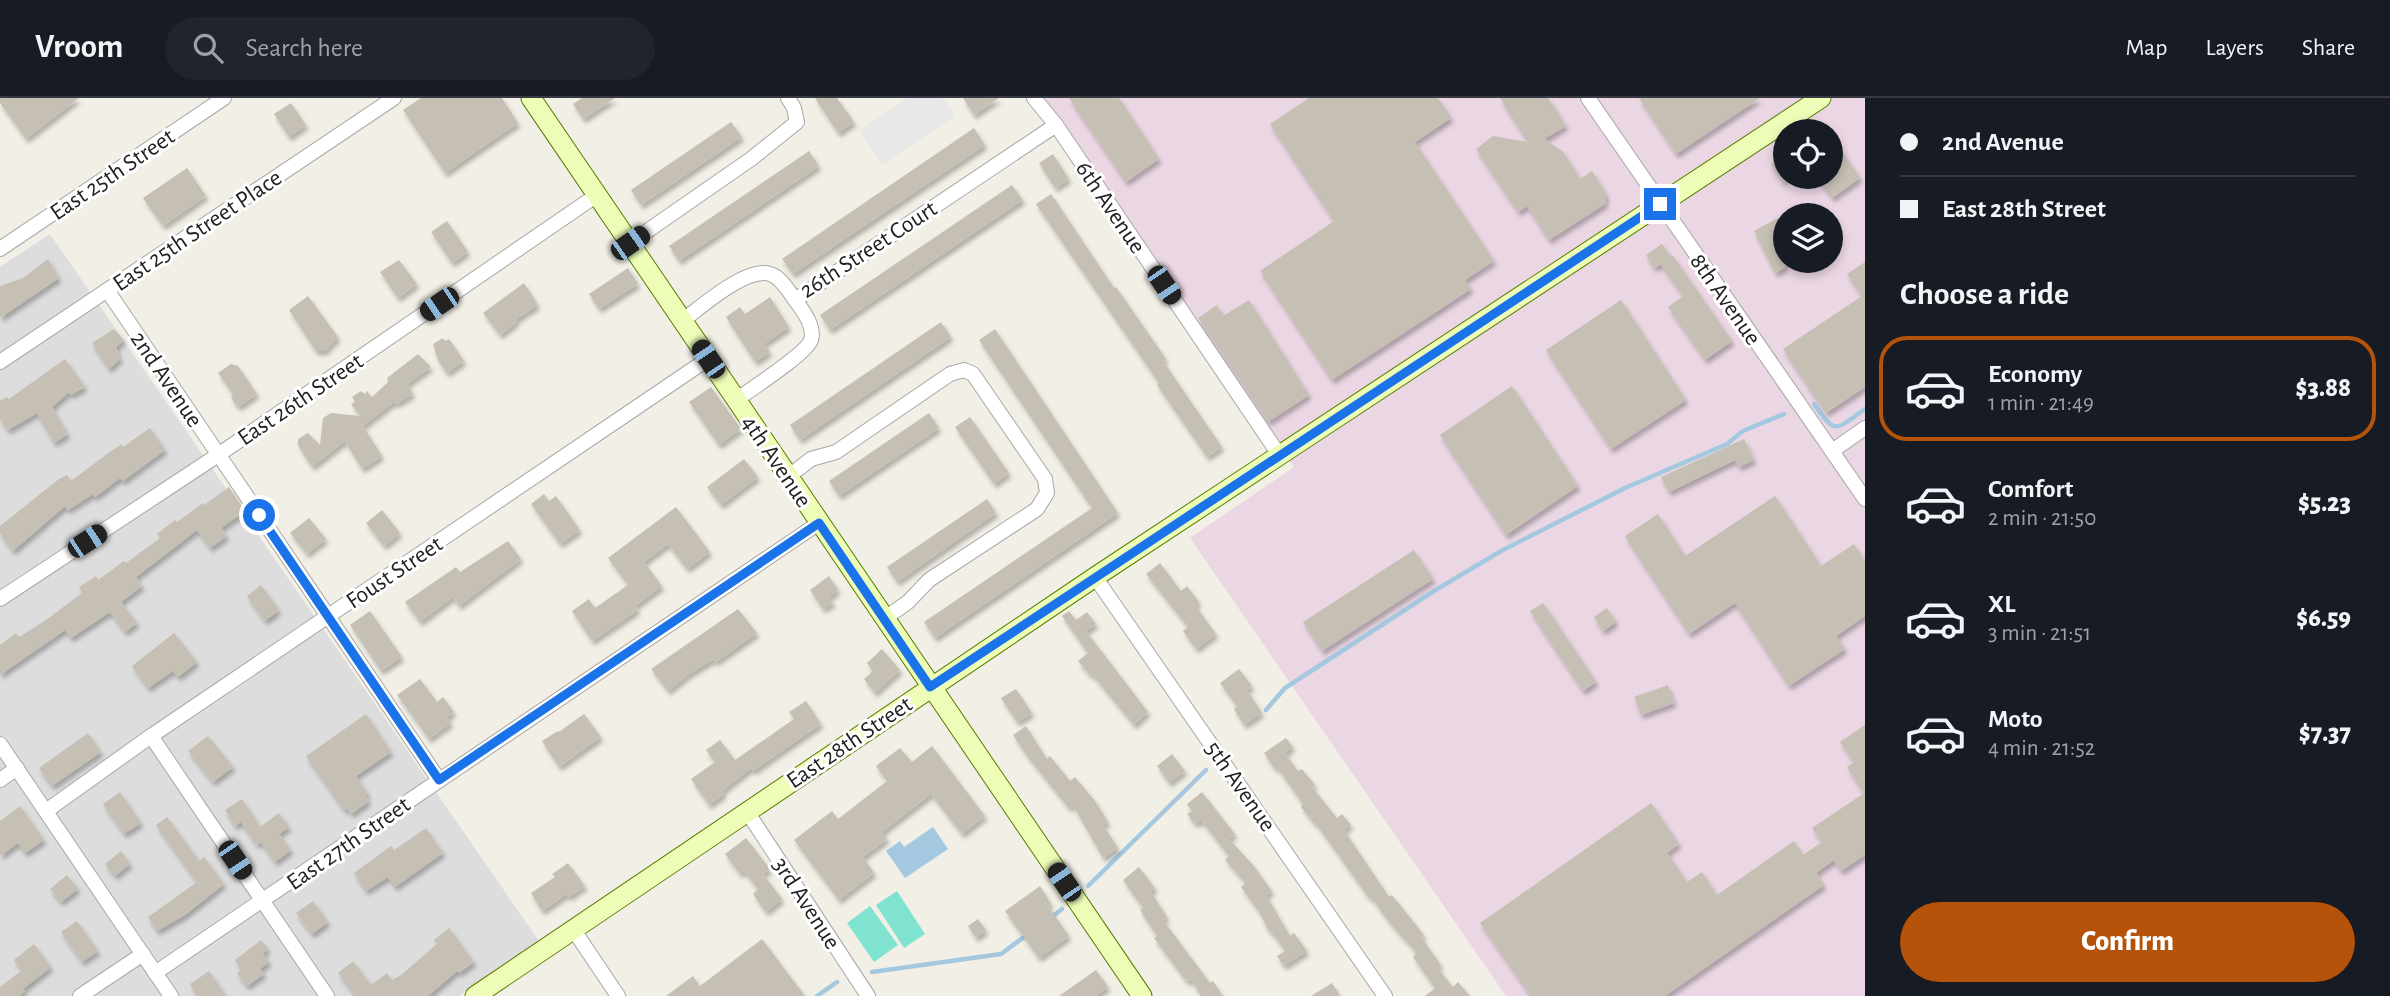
<!DOCTYPE html>
<meta charset="utf-8">
<style>
body{margin:0;font-family:"Alegreya Sans",sans-serif;background:#20242c;color:#f1f3f6;height:100vh;display:flex;flex-direction:column;font-size:26px;white-space:nowrap}
*{box-sizing:border-box;margin:0}
p{font-size:23px;color:#9ea1a6}
.icon{flex:none;width:38px;height:38px;fill:none;stroke:currentColor;stroke-width:2;stroke-linecap:round;stroke-linejoin:round}
.map{position:relative;flex:1;overflow:hidden}
.panel{display:flex;flex-direction:column;background:#171b24;width:525px}
.panel>*{flex:none}
.top-card{display:grid;align-content:center;height:154px;padding:0 35px;background:#171b24}
.controls{position:absolute;left:1773px;top:21px;display:grid;gap:14px}
.controls a{display:grid;place-items:center;width:70px;height:70px;border-radius:50%;background:#171b24;box-shadow:0 4px 10px #0003;font-size:35px}
.end{position:absolute;width:32px;height:32px;margin:-16px;border:9px solid #1a73e8;background:#fff;box-shadow:0 0 0 4px #fff}
.from{border-radius:50%}
.car{position:absolute;width:21px;height:42px;margin:-21px -10px;border-radius:9px;box-shadow:0 0 5px 2px #0007;background:linear-gradient(#222 24%,#8ab4d8 0 40%,#222 0 76%,#8ab4d8 0 86%,#222 0)}
.top-card b{display:flex;align-items:center;gap:24px;height:66px;font-size:26px}
.top-card b+b{border-top:2px solid #363941}
.top-card i{width:18px;height:18px;background:#f1f3f6}
ul{padding:0;list-style:none}
li{display:flex;align-items:center;gap:21px;height:105px;margin:0 14px 10px;padding:0 21px;border:4px solid transparent;border-radius:28px}
li div{flex:1}
li b{display:block;font-size:26px}
li em{font-style:normal;font-weight:800}
li.on{border-color:#b45309}
li>.icon{width:63px;height:63px;stroke-width:1.5}
h2{padding:0 35px;font-size:32px;line-height:84px}
.action{display:flex;gap:14px;margin-top:auto;padding:14px 35px}
.action a{flex:1;height:80px;border-radius:42px;background:#b45309;color:#fff;font-size:28px;font-weight:800;line-height:80px;text-align:center}
header{display:flex;align-items:center;gap:42px;box-sizing:border-box;height:98px;padding:0 35px;background:#171b24;border-bottom:2px solid #363941}
header strong{font-size:33px}
nav{display:flex;gap:38px;margin-inline-start:auto;font-size:24px}
.search{width:490px;height:63px;background:#20242c;display:flex;align-items:center;gap:18px;box-sizing:border-box;padding:0 24px;border-radius:38px;color:#9ea1a6;font-size:26px}
main{display:flex;flex:1;min-height:0}
.map>svg:first-child{display:block}
.residential{fill:#dedddd}
.industrial{fill:#ead7e3;fill-rule:evenodd}
.pitch{fill:#80e3cf}
.parking{fill:#e8e8e8}
.water{fill:#a4c8e0}
.lines{fill:none;stroke-linecap:round;stroke-linejoin:round}
.stream{stroke:#a4c8e0;stroke-width:4.5}
.building{fill:#c6bfb4;filter:url(#shadow)}
.street-casing{stroke:#a7a7a7;stroke-width:16}
.secondary-casing{stroke:#597d00;stroke-width:21}
.street{stroke:#fff;stroke-width:14}
.secondary{stroke:#edfdb8;stroke-width:19}
.route{stroke:#1a73e8;stroke-width:9}
.labels{text-anchor:middle;stroke-width:6;stroke-linejoin:round;paint-order:stroke}
.street-label{font-size:24px;fill:#202020;stroke:#fff}
</style>
<header>
<strong>Vroom</strong>
<div class="search"><svg class="icon" aria-label="search" viewBox="0 0 24 24"><circle cx="10" cy="10" r="6"/><path d="M15 15l6 6"/></svg>Search here</div>
<nav><a>Map</a><a>Layers</a><a>Share</a></nav>
</header>
<main>
<div class="map">
<svg width="1865" height="898" viewBox="0 0 1865 898">
<defs>
<filter id="shadow"><feDropShadow dx="2.5" dy="4.5" stdDeviation="2" flood-color="#0004"/></filter>
</defs>
<rect width="100%" height="100%" fill="#f1efe6"/>
<!-- residential -->
<polygon class="residential" points="50,136 539,843 459,898 0,898 0,169"/>
<!-- industrial -->
<path class="industrial" d="M 1045,0 L 1865,0 L 1865,898 L 1506,898 L 1190,440 L 1294,369 ZM 1785,33 L 1830,33 L 1830,79 L 1785,79 ZM 1785,117 L 1830,117 L 1830,163 L 1785,163 Z"/>
<!-- pitch -->
<g class="pitch">
<polygon points="897,793 925,836 904,850 876,807"/>
<polygon points="870,808 898,847 874,864 847,825"/>
</g>
<!-- parking -->
<polygon class="parking" points="908,0 943,0 955,18 882,67 859,33"/>
<!-- water -->
<polygon class="water" points="933,729 948,751 905,780 886,753 900,743 904,749"/>
<g class="lines">
<!-- stream -->
<g class="stream">
<path d="M 1814,306 C 1836,338 1835,332 1865,311"/>
<polyline points="1266,612 1285,590 1434,493 1501,453 1625,390 1727,346 1743,333 1784,316"/>
<polyline points="1088,788 1206,672"/>
<polyline points="1052,819 1062,811"/>
<polyline points="872,874 1001,856 1028,836"/>
<polyline points="817,898 837,884"/>
</g>
</g>
<!-- building -->
<g class="building">
<polygon points="0,0 79,0 26,41 0,5"/>
<polygon points="421,0 502,0 518,25 445,75 403,12"/>
<polygon points="582,0 615,0 583,21 573,6"/>
<polygon points="815,0 837,0 854,24 838,35"/>
<polygon points="963,0 999,0 974,17"/>
<polygon points="1069,0 1119,0 1159,61 1126,84"/>
<polygon points="1309,0 1438,0 1451,20 1415,44 1494,163 1465,182 1471,191 1332,282 1260,173 1334,123 1270,26"/>
<polygon points="1500,0 1548,0 1566,28 1544,41 1563,54 1580,81 1592,73 1606,96 1605,106 1549,142 1527,108 1518,114 1476,51 1493,38 1528,44"/>
<polygon points="1639,0 1760,0 1676,56"/>
<polygon points="291,5 306,27 289,39 274,16"/>
<polygon points="731,24 742,39 641,107 631,92"/>
<polygon points="974,30 985,47 793,176 782,161"/>
<polygon points="1830,36 1860,80 1832,100 1817,79 1830,79"/>
<polygon points="809,53 819,68 679,163 669,148"/>
<polygon points="1053,56 1069,81 1055,90 1039,65"/>
<polygon points="1785,56 1785,86 1771,66"/>
<polygon points="187,70 206,98 163,128 143,100"/>
<polygon points="1012,87 1023,102 830,232 820,217"/>
<polygon points="1051,96 1114,190 1116,189 1166,261 1163,263 1222,349 1207,359 1157,287 1159,285 1036,106"/>
<polygon points="1778,120 1785,134 1785,170 1775,175 1754,133"/>
<polygon points="447,123 468,154 452,165 431,134"/>
<polygon points="1662,146 1671,159 1673,158 1732,243 1705,262 1668,209 1683,198 1661,166 1654,170 1646,157"/>
<polygon points="48,161 59,180 0,220 0,188 23,180"/>
<polygon points="399,162 417,186 398,200 380,174"/>
<polygon points="1865,164 1865,289 1826,315 1783,251 1862,198 1847,176"/>
<polygon points="628,170 638,186 599,211 589,196"/>
<polygon points="524,185 538,207 515,222 517,224 500,237 483,215"/>
<polygon points="308,198 338,239 325,253 316,253 289,212"/>
<polygon points="770,199 789,229 764,246 770,254 755,264 726,219 740,209 745,216"/>
<polygon points="1249,202 1309,297 1268,324 1198,220 1217,207 1223,218"/>
<polygon points="1621,202 1686,302 1611,351 1546,252"/>
<polygon points="941,224 951,239 800,342 790,327"/>
<polygon points="114,231 124,242 116,249 120,261 109,271 92,245"/>
<polygon points="995,231 1118,415 935,540 924,524 1092,410 979,242"/>
<polygon points="443,240 445,243 449,241 464,263 447,275 438,262 433,246"/>
<polygon points="418,256 431,269 407,286 413,296 396,306 395,303 363,328 382,358 362,371 345,343 312,369 298,347 298,341 308,335 320,347 323,320 331,315 360,318 351,306 355,304 352,299 361,293 365,296 367,293 372,299 388,284 387,280"/>
<polygon points="65,261 85,289 71,297 69,294 52,309 68,336 54,345 37,315 8,332 0,321 0,303 7,299 9,301"/>
<polygon points="231,266 238,268 257,296 238,309 231,300 233,296 218,275"/>
<polygon points="1512,288 1578,388 1506,437 1440,337"/>
<polygon points="711,289 741,331 719,347 689,304"/>
<polygon points="929,315 939,330 839,398 829,383"/>
<polygon points="970,319 1009,375 994,386 955,329"/>
<polygon points="150,330 165,352 123,383 120,380 95,399 93,396 68,412 65,408 13,453 0,435 0,428 59,381 67,377 71,383 111,353 122,346 123,349"/>
<polygon points="1744,341 1754,362 1739,369 1735,362 1669,394 1661,379"/>
<polygon points="744,361 758,379 721,407 707,389"/>
<polygon points="229,389 245,413 221,430 227,438 210,450 197,432 136,479 142,488 121,504 137,525 125,534 110,514 71,540 65,532 0,577 0,547 16,535 19,539 46,522 82,495 79,489 96,478 98,482 124,463 126,465 160,440 157,436 175,422 177,424 203,405 204,407"/>
<polygon points="544,396 549,403 556,398 580,432 560,446 531,406"/>
<polygon points="1775,398 1821,468 1854,446 1865,463 1865,518 1836,538 1845,551 1789,588 1735,505 1689,536 1625,438 1658,416 1685,458"/>
<polygon points="987,401 996,415 897,484 887,469"/>
<polygon points="676,409 710,454 687,471 668,446 644,464 662,488 635,508 638,512 592,543 572,513 589,501 595,510 628,487 608,460"/>
<polygon points="382,412 400,435 384,448 366,425"/>
<polygon points="309,420 326,441 307,456 290,435"/>
<polygon points="508,443 521,461 459,508 453,499 420,524 405,504 456,469 460,474"/>
<polygon points="1414,452 1433,481 1322,553 1303,524"/>
<polygon points="1160,465 1181,493 1187,488 1199,504 1195,507 1216,536 1196,551 1183,533 1188,529 1146,476"/>
<polygon points="829,478 838,492 829,499 833,505 823,511 810,492"/>
<polygon points="261,487 279,512 265,523 247,498"/>
<polygon points="1543,505 1596,584 1583,593 1530,513"/>
<polygon points="1607,510 1616,524 1603,533 1594,519"/>
<polygon points="738,511 757,535 716,564 714,561 689,576 668,593 651,571"/>
<polygon points="370,513 402,559 381,573 350,527"/>
<polygon points="1069,513 1076,522 1087,514 1096,526 1086,533 1148,614 1134,627 1092,576 1090,577 1078,563 1088,555 1062,518"/>
<polygon points="174,535 197,564 178,579 173,573 148,590 132,568"/>
<polygon points="882,551 900,572 875,595 864,581 873,573 867,565"/>
<polygon points="1239,571 1252,588 1247,592 1262,615 1244,627 1234,611 1237,608 1220,585"/>
<polygon points="420,581 437,604 443,599 454,614 447,619 451,625 429,641 397,597"/>
<polygon points="1668,587 1674,605 1641,617 1634,599"/>
<polygon points="1016,591 1032,615 1017,624 1001,600"/>
<polygon points="806,603 821,626 753,673 751,670 722,693 724,696 709,707 691,681 715,664 706,652 720,642 735,662 794,621 789,614"/>
<polygon points="366,616 391,654 356,678 368,696 365,698 369,703 351,716 347,710 344,712 306,658"/>
<polygon points="584,616 601,639 559,669 542,643 558,633 559,634"/>
<polygon points="1865,627 1865,757 1841,773 1834,762 1816,775 1824,787 1665,898 1531,898 1480,825 1651,705 1679,746 1667,755 1687,784 1702,774 1717,797 1794,743 1803,757 1822,744 1812,730 1864,695 1847,669 1854,664 1840,644"/>
<polygon points="1026,628 1047,661 1050,658 1070,683 1075,679 1095,703 1108,724 1103,727 1118,750 1103,760 1073,707 1069,710 1028,659 1013,637"/>
<polygon points="88,635 101,654 52,688 39,670"/>
<polygon points="208,638 233,669 213,684 188,653"/>
<polygon points="1286,640 1293,649 1285,655 1298,673 1302,671 1315,687 1312,689 1337,720 1342,716 1351,727 1344,732 1389,799 1392,797 1424,837 1421,839 1441,867 1437,869 1453,889 1458,884 1470,898 1425,898 1435,890 1413,859 1417,855 1390,825 1371,799 1369,800 1315,724 1314,725 1301,709 1303,706 1277,669 1275,671 1264,655"/>
<polygon points="932,648 985,718 962,736 931,696 882,734 887,741 863,759 874,775 839,802 794,742 832,713 838,721 887,683 876,668 900,650 912,664"/>
<polygon points="1172,656 1185,673 1169,685 1157,668"/>
<polygon points="120,694 141,725 124,736 103,706"/>
<polygon points="1202,694 1235,736 1229,741 1253,767 1272,793 1266,797 1290,838 1294,835 1307,853 1284,868 1277,858 1285,853 1271,833 1269,834 1260,815 1241,789 1246,785 1225,762 1229,758 1201,722 1195,726 1187,716 1192,713 1187,706"/>
<polygon points="242,701 260,729 279,715 289,729 279,736 291,752 275,764 261,744 257,747 241,724 235,728 225,712"/>
<polygon points="20,708 44,742 25,755 18,745 0,758 0,723"/>
<polygon points="167,719 199,763 204,759 224,786 185,817 157,833 148,819 197,784 156,727"/>
<polygon points="426,730 443,755 395,789 388,779 366,793 354,775 391,748 394,752"/>
<polygon points="746,740 770,771 763,776 782,801 766,814 753,796 758,791 744,773 740,776 725,756"/>
<polygon points="121,753 130,766 115,778 105,766"/>
<polygon points="568,765 585,788 569,799 567,796 542,813 531,795 555,779 552,776"/>
<polygon points="1139,769 1155,790 1151,794 1167,819 1163,822 1210,885 1213,883 1223,898 1201,898 1191,881 1187,884 1154,840 1157,838 1140,812 1143,810 1123,782"/>
<polygon points="67,777 78,791 61,804 50,791"/>
<polygon points="1040,788 1051,806 1048,808 1069,838 1039,860 1005,813"/>
<polygon points="313,803 328,824 312,836 296,815"/>
<polygon points="978,821 986,832 976,840 968,828"/>
<polygon points="77,823 98,853 82,864 61,834"/>
<polygon points="449,830 474,864 459,875 457,873 428,898 356,898 338,875 353,863 371,887 387,875 392,882 401,877 437,846 434,842"/>
<polygon points="762,841 805,898 666,898 693,878 700,888"/>
<polygon points="261,842 268,851 263,855 269,864 260,871 264,876 247,888 237,875 242,871 235,862"/>
<polygon points="34,846 51,869 23,891 25,893 19,898 0,898 0,889 22,872 14,862"/>
<polygon points="1096,872 1108,889 1096,898 1059,898"/>
<polygon points="209,873 226,898 198,898 190,886"/>
<polygon points="1332,885 1340,898 1311,898"/>
</g>
<g class="lines">
<!-- street casing -->
<g class="street-casing">
<g id="street">
<polyline points="1034,0 1056,27 1280,358"/>
<polyline points="1588,0 1865,401"/>
<polyline points="630,145 751,61 797,24 794,10 788,0"/>
<polyline points="0,151 224,0"/>
<polyline points="107,192 439,682"/>
<polyline points="795,202 1056,27"/>
<path d="M 682,223 C 701,209 747,168 770,176 C 781,179 789,194 796,203 C 803,213 815,228 811,242 C 807,255 750,292 736,302"/>
<polyline points="0,264 394,0"/>
<polyline points="1832,353 1865,330"/>
<polyline points="788,379 811,361 836,354 950,276 964,272 973,276 1045,381 1047,395 1037,411 929,482 908,504 884,521"/>
<polyline points="1095,479 1385,898"/>
<polyline points="0,501 218,357 597,97"/>
<polyline points="151,638 327,898"/>
<polyline points="0,646 171,898"/>
<polyline points="0,682 17,670"/>
<polyline points="746,712 868,898"/>
<polyline points="46,713 151,638 708,261"/>
<polyline points="573,831 618,898"/>
<polyline points="155,875 819,425"/>
<polyline points="80,898 143,856"/>
</g>
</g>
<!-- secondary casing -->
<g class="secondary-casing">
<g id="secondary">
<polyline points="531,0 1142,898"/>
<polyline points="475,898 1095,479 1821,0"/>
</g>
</g>
<!-- street -->
<use href="#street" class="street"/>
<!-- secondary -->
<use href="#secondary" class="secondary"/>
</g>
<g class="lines">
<!-- route -->
<polyline class="route" points="259,417 439,682 819,425 930,589 1660,106"/>
</g>
<g class="labels">
<!-- street labels -->
<g class="street-label">
<text transform="translate(112 76) rotate(-34)" y="8">East 25th Street</text>
<text transform="translate(1111 109) rotate(56)" y="8">6th Avenue</text>
<text transform="translate(197 132) rotate(-34)" y="8">East 25th Street Place</text>
<text transform="translate(868 151) rotate(-33)" y="8">26th Street Court</text>
<text transform="translate(1726 201) rotate(55)" y="8">8th Avenue</text>
<text transform="translate(167 281) rotate(56)" y="8">2nd Avenue</text>
<text transform="translate(300 301) rotate(-34)" y="8">East 26th Street</text>
<text transform="translate(777 363) rotate(56)" y="8">4th Avenue</text>
<text transform="translate(394 474) rotate(-34)" y="8">Foust Street</text>
<text transform="translate(849 644) rotate(-34)" y="8">East 28th Street</text>
<text transform="translate(1241 688) rotate(55)" y="8">5th Avenue</text>
<text transform="translate(348 745) rotate(-35)" y="8">East 27th Street</text>
<text transform="translate(807 805) rotate(57)" y="8">3rd Avenue</text>
</g>
</g>
</svg>
<div class="controls">
<a><svg class="icon" aria-label="locate" viewBox="0 0 24 24"><circle cx="12" cy="12" r="6"/><path d="M12 2v4M12 18v4M2 12h4M18 12h4"/></svg></a>
<a><svg class="icon" aria-label="layers" viewBox="0 0 24 24"><path d="M12 4l9 5-9 5-9-5zM3 14l9 5 9-5"/></svg></a>
</div>
<i class="end from" style="left:259px;top:417px"></i>
<i class="end" style="left:1660px;top:106px"></i>
<i class="car" style="left:630px;top:145px;rotate:55deg"></i>
<i class="car" style="left:1164px;top:187px;rotate:146deg"></i>
<i class="car" style="left:439px;top:206px;rotate:236deg"></i>
<i class="car" style="left:708px;top:261px;rotate:326deg"></i>
<i class="car" style="left:87px;top:443px;rotate:57deg"></i>
<i class="car" style="left:235px;top:762px;rotate:146deg"></i>
<i class="car" style="left:1064px;top:784px;rotate:326deg"></i>
</div>
<section class="panel">
<div class="top-card">
<b><i class="from"></i>2nd Avenue</b>
<b><i></i>East 28th Street</b>
</div>
<h2>Choose a ride</h2>
<ul>
<li class="on"><svg class="icon" aria-label="car" viewBox="0 0 24 24"><path d="M5 17H2v-5l4-1 3-4h7l3 4 3 1v5h-3M9 17h6M6 11h13"/><circle cx="7" cy="17" r="2"/><circle cx="17" cy="17" r="2"/></svg><div><b>Economy</b><p>1 min · 21:49</p></div><em>$3.88</em></li>
<li><svg class="icon" aria-label="car" viewBox="0 0 24 24"><path d="M5 17H2v-5l4-1 3-4h7l3 4 3 1v5h-3M9 17h6M6 11h13"/><circle cx="7" cy="17" r="2"/><circle cx="17" cy="17" r="2"/></svg><div><b>Comfort</b><p>2 min · 21:50</p></div><em>$5.23</em></li>
<li><svg class="icon" aria-label="car" viewBox="0 0 24 24"><path d="M5 17H2v-5l4-1 3-4h7l3 4 3 1v5h-3M9 17h6M6 11h13"/><circle cx="7" cy="17" r="2"/><circle cx="17" cy="17" r="2"/></svg><div><b>XL</b><p>3 min · 21:51</p></div><em>$6.59</em></li>
<li><svg class="icon" aria-label="car" viewBox="0 0 24 24"><path d="M5 17H2v-5l4-1 3-4h7l3 4 3 1v5h-3M9 17h6M6 11h13"/><circle cx="7" cy="17" r="2"/><circle cx="17" cy="17" r="2"/></svg><div><b>Moto</b><p>4 min · 21:52</p></div><em>$7.37</em></li>
</ul>
<div class="action"><a>Confirm</a></div>
</section>
</main>
